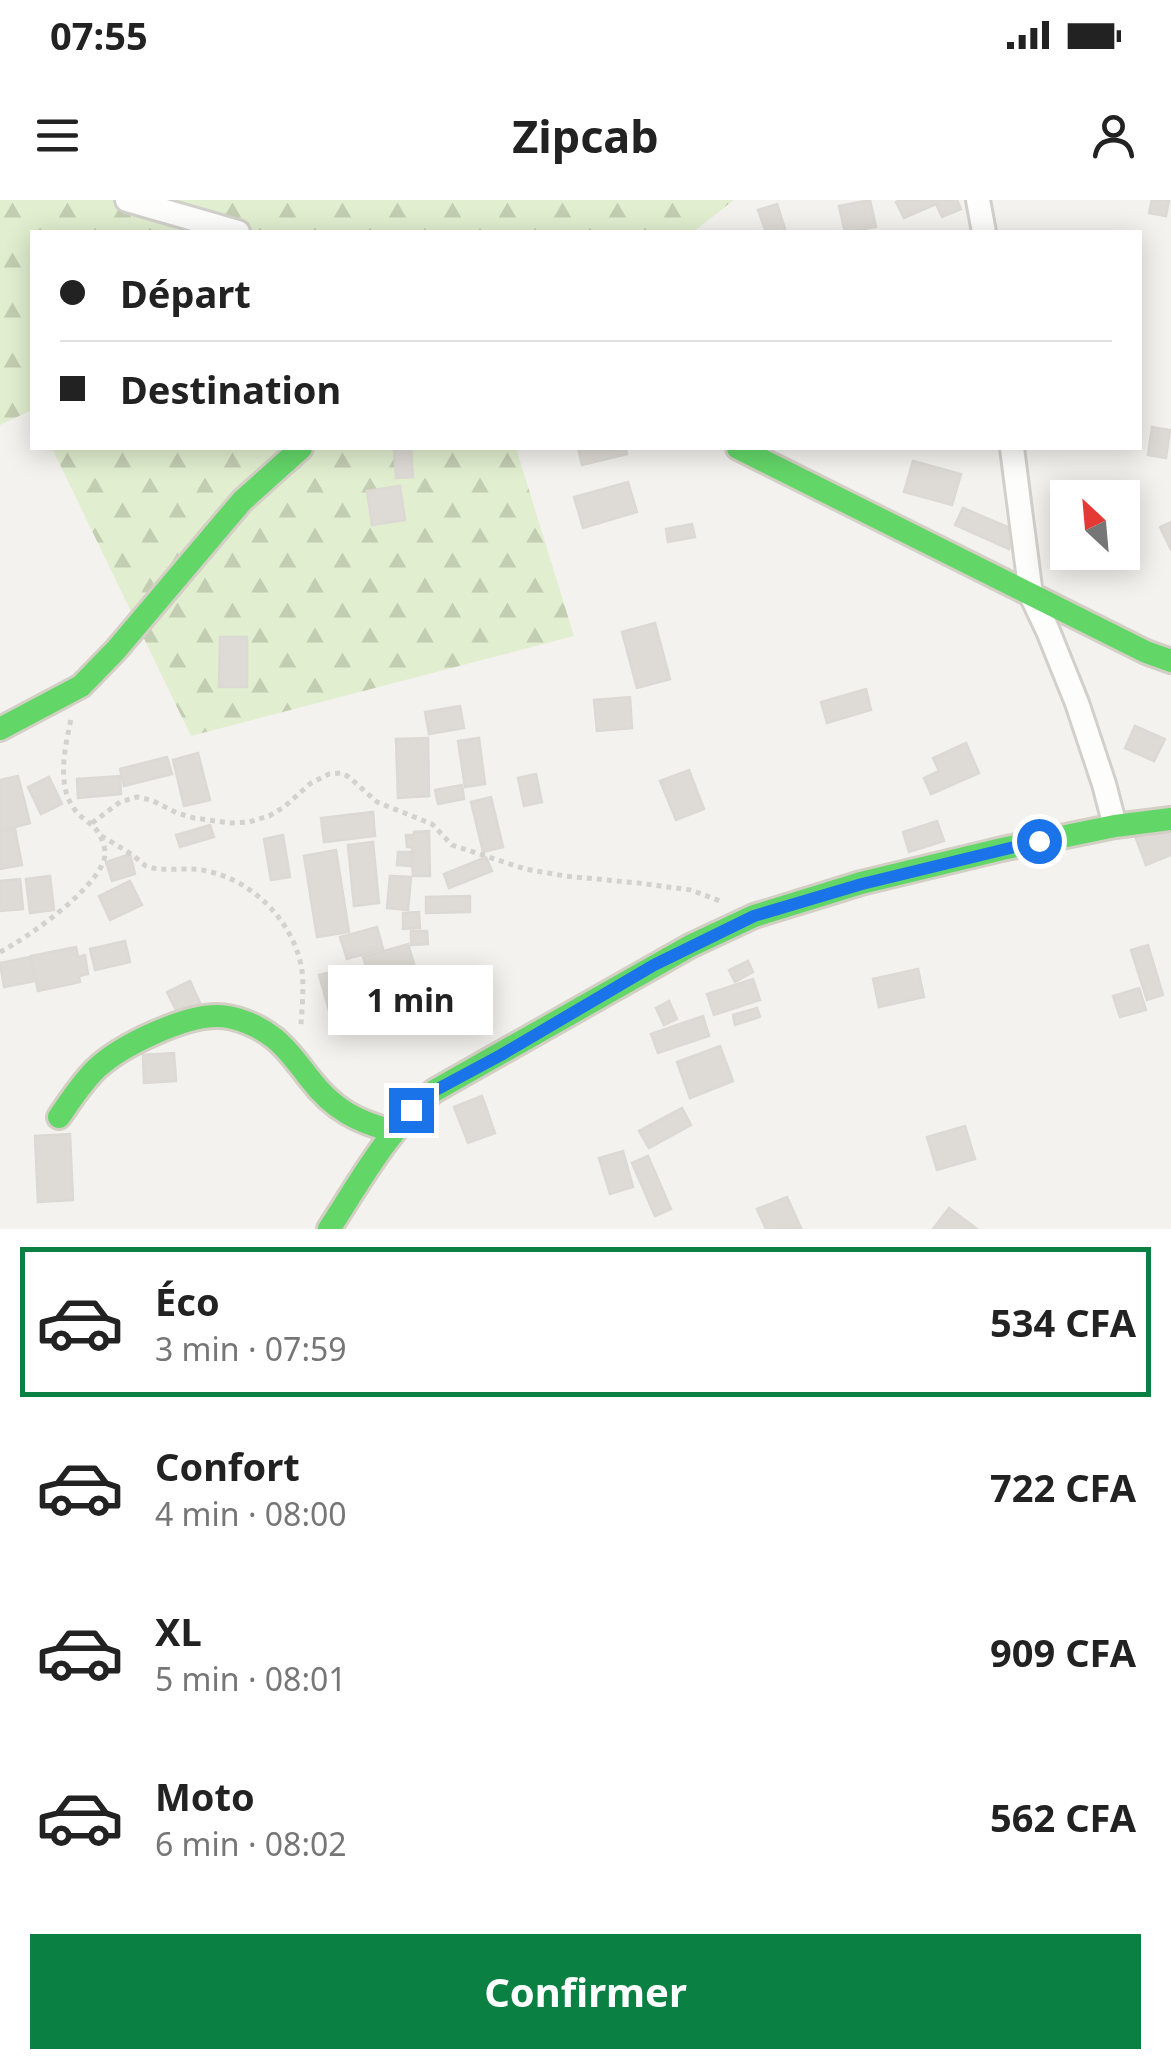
<!DOCTYPE html>
<html lang="fr">
<meta charset="utf-8">
<style>
body{margin:0;font-family:"Noto Sans",sans-serif;background:#f6f6f6;color:#222;height:100vh;display:flex;flex-direction:column;font-size:38px;white-space:nowrap}
*{box-sizing:border-box;margin:0}
p{font-size:32px;color:#767676}
.icon{flex:none;width:55px;height:55px;fill:none;stroke:currentColor;stroke-width:2;stroke-linecap:round;stroke-linejoin:round}
.map{position:relative;height:1029px;overflow:hidden}
.side{display:flex;flex-direction:column;background:#fff;flex:1}
.side>*{flex:none}
.banner{position:absolute;left:30px;top:30px;width:1112px;height:220px;border-radius:0px;box-shadow:0 5px 25px #0003;display:grid;align-content:center;height:220px;padding:0 30px;background:#fff}
.needle{width:65px;rotate:334deg}
.buttons{position:absolute;left:1050px;top:280px;display:grid;gap:20px}
.buttons a{display:grid;place-items:center;width:90px;height:90px;border-radius:0px;background:#fff;box-shadow:0 5px 25px #0003;font-size:50px}
.end{position:absolute;width:45px;height:45px;margin:-22px;border:12px solid #1a73e8;background:#fff;box-shadow:0 0 0 5px #fff}
.from{border-radius:50%}
.bubble{position:absolute;height:70px;border-radius:0px;background:#fff;box-shadow:0 5px 25px #0003;font-size:32px;font-weight:700;line-height:70px;text-align:center}
.banner b{display:flex;align-items:center;gap:35px;height:95px;font-size:38px}
.banner b+b{border-top:2px solid #e0e0e0}
.banner i{width:25px;height:25px;background:#222}
ul{padding:18px 0 0;list-style:none}
li{display:flex;align-items:center;gap:30px;height:150px;margin:0 20px 15px;padding:0 10px;border:5px solid transparent;border-radius:0px}
li div{flex:1}
li b{display:block;font-size:38px}
li em{font-style:normal;font-weight:700}
li.on{border-color:#0b8043}
li>.icon{width:90px;height:90px;stroke-width:1.5}
.action{display:flex;gap:20px;margin-top:auto;padding:20px 30px}
.action a{flex:1;height:115px;border-radius:0px;background:#0b8043;color:#fff;font-size:40px;font-weight:700;line-height:115px;text-align:center}
.status{display:flex;justify-content:space-between;align-items:center;height:70px;padding:0 50px;background:#fff;direction:ltr}
.status svg{height:28px;fill:currentColor}
header{display:flex;justify-content:space-between;align-items:center;height:130px;padding:0 30px;background:#fff;font-size:45px;font-weight:700}
.map>svg:first-child{display:block}
.forest{fill:url(#forest-firs)}
.building{fill:#dedbd6;stroke:#dcd9d4;stroke-width:2.5}
.lines{fill:none;stroke-linecap:round;stroke-linejoin:round}
.street-casing{stroke:#d2d0cb;stroke-width:28}
.fast-casing{stroke:#d3cfc5;stroke-width:28}
.path{stroke:#d3d2cc;stroke-width:5;stroke-dasharray:5 5;stroke-linecap:butt}
.street{stroke:#fdfdfc;stroke-width:22}
.fast{stroke:#63d668;stroke-width:22}
.route{stroke:#1a73e8;stroke-width:12}
</style>
<div class="status"><b>07:55</b><svg viewBox="0 0 49 12"><path d="M0 12V9h3v3zM5 12V6h3v6zM10 12V3h3v9zM15 12V0h3v12zM26 1h20v11H26zM47 4h2v5h-2z"/></svg></div>
<header><svg class="icon" aria-label="menu" viewBox="0 0 24 24"><path d="M4 6h16M4 12h16M4 18h16"/></svg>Zipcab<svg class="icon" aria-label="person" viewBox="0 0 24 24"><circle cx="12" cy="8" r="4"/><path d="M4 21q1-7 8-7t8 7"/></svg></header>
<div class="map">
<svg width="1171" height="1029" viewBox="0 0 1171 1029">
<defs>
<pattern id="forest-firs" width="22" height="20" patternUnits="userSpaceOnUse" patternTransform="scale(2.5)"><rect width="22" height="20" fill="#e1eecf"/><path d="M5 1l3.5 6h-7zM16 11l3.5 6h-7z" fill="#c3cdb2"/></pattern>
</defs>
<rect width="100%" height="100%" fill="#f4f2ee"/>
<!-- forest -->
<g class="forest">
<polygon points="0,0 734,0 693,32 32,32 32,210 0,225"/>
<polygon points="52,248 516,248 574,436 191,536"/>
</g>
<!-- building -->
<g class="building">
<polygon points="870,0 876,27 845,32 839,6"/>
<polygon points="900,0 957,0 961,9 942,17 936,4 904,18 896,2"/>
<polygon points="1152,0 1169,0 1166,16 1149,13"/>
<polygon points="777,4 786,32 766,32 758,10"/>
<polygon points="1152,227 1170,230 1166,258 1148,255"/>
<polygon points="394,248 411,248 413,277 396,278"/>
<polygon points="578,248 625,248 627,254 582,265"/>
<polygon points="913,261 961,274 952,305 904,292"/>
<polygon points="628,282 637,312 583,328 574,297"/>
<polygon points="400,286 405,320 372,325 367,291"/>
<polygon points="963,308 1017,331 1009,349 955,325"/>
<polygon points="1171,322 1171,350 1160,327"/>
<polygon points="692,324 695,337 668,342 666,329"/>
<polygon points="655,423 670,479 637,488 622,432"/>
<polygon points="220,437 247,437 247,487 219,487"/>
<polygon points="866,489 871,510 827,523 821,502"/>
<polygon points="630,497 632,528 597,531 594,500"/>
<polygon points="460,506 464,528 429,534 425,512"/>
<polygon points="1135,526 1165,539 1154,561 1125,548"/>
<polygon points="428,538 429,596 398,598 396,539"/>
<polygon points="479,538 485,584 465,587 458,541"/>
<polygon points="966,543 979,573 931,594 924,578 939,571 933,558"/>
<polygon points="198,553 210,600 184,606 173,560"/>
<polygon points="167,557 172,574 124,586 120,569"/>
<polygon points="689,570 704,609 676,620 660,581"/>
<polygon points="536,574 542,602 524,606 518,578"/>
<polygon points="18,576 30,623 0,631 0,580"/>
<polygon points="120,576 121,594 78,598 77,579"/>
<polygon points="49,577 62,604 41,614 28,587"/>
<polygon points="462,585 464,599 438,604 435,590"/>
<polygon points="491,597 503,647 483,652 471,602"/>
<polygon points="373,612 375,636 324,642 321,618"/>
<polygon points="937,621 944,641 909,652 903,632"/>
<polygon points="1171,622 1171,655 1146,665 1135,636"/>
<polygon points="210,625 214,637 180,647 176,635"/>
<polygon points="15,629 22,665 0,669 0,632"/>
<polygon points="429,631 430,676 413,676 412,647 407,647 406,635 414,635 414,632"/>
<polygon points="283,635 290,677 271,680 264,639"/>
<polygon points="373,642 379,703 354,706 348,645"/>
<polygon points="336,650 349,732 317,737 304,656"/>
<polygon points="398,652 412,652 411,666 397,665"/>
<polygon points="130,654 135,674 112,681 106,662"/>
<polygon points="486,657 492,671 449,688 444,674"/>
<polygon points="50,676 54,710 30,713 26,679"/>
<polygon points="390,676 411,677 408,710 387,708"/>
<polygon points="20,679 23,709 0,711 0,681"/>
<polygon points="130,681 142,705 110,720 99,696"/>
<polygon points="470,696 470,712 426,713 426,697"/>
<polygon points="419,712 420,728 403,729 403,713"/>
<polygon points="377,727 383,749 347,759 340,737"/>
<polygon points="411,731 427,731 428,744 411,745"/>
<polygon points="125,741 130,762 95,770 90,749"/>
<polygon points="408,744 414,764 370,778 363,757"/>
<polygon points="1148,745 1163,795 1147,800 1131,750"/>
<polygon points="76,747 78,757 85,755 88,774 79,776 80,782 38,791 31,756"/>
<polygon points="30,757 35,781 4,787 0,763"/>
<polygon points="748,761 753,772 735,782 729,770"/>
<polygon points="344,769 359,821 334,828 319,775"/>
<polygon points="918,769 924,797 879,807 873,779"/>
<polygon points="413,772 425,808 406,814 394,778"/>
<polygon points="753,779 760,800 714,815 707,794"/>
<polygon points="190,781 201,805 179,816 167,792"/>
<polygon points="1139,788 1146,810 1120,817 1113,796"/>
<polygon points="669,801 677,819 664,825 656,808"/>
<polygon points="757,808 760,817 735,825 733,815"/>
<polygon points="703,816 709,836 658,853 651,834"/>
<polygon points="720,846 733,881 690,898 677,862"/>
<polygon points="174,853 176,881 144,883 143,855"/>
<polygon points="482,896 495,933 468,943 454,907"/>
<polygon points="682,908 691,925 649,948 639,931"/>
<polygon points="965,926 975,959 937,970 927,937"/>
<polygon points="70,934 73,1000 38,1002 35,936"/>
<polygon points="623,951 633,987 610,994 599,958"/>
<polygon points="648,956 671,1009 655,1016 632,963"/>
<polygon points="787,997 801,1028 766,1029 757,1009"/>
<polygon points="949,1008 977,1029 933,1029"/>
</g>
<g class="lines">
<!-- street casing -->
<g class="street-casing">
<g id="street">
<polyline points="127,0 238,32"/>
<polyline points="978,0 984,32"/>
<polyline points="1012,248 1031,395 1048,431 1077,503 1104,584 1115,626"/>
</g>
</g>
<!-- fast casing -->
<g class="fast-casing">
<g id="fast">
<polyline points="738,248 1146,452 1171,461"/>
<polyline points="0,529 81,486 116,450 242,301 301,248"/>
<path d="M 59,917 C 71,900 82,882 97,868 C 122,845 183,816 217,816 C 236,816 259,826 274,838 C 288,849 299,865 310,879 C 333,909 357,922 393,931"/>
<path d="M 329,1029 C 361,980 389,928 434,891 L 690,746 L 754,716 L 861,683 L 1002,649 L 1115,626 L 1171,619"/>
</g>
</g>
<!-- path -->
<g class="path">
<polyline points="92,623 120,602 137,597 151,600 177,613 194,618 230,623 249,622 269,616 284,607 311,583 329,574 341,573 349,577 377,602 432,624 452,645 525,669 565,676 638,683 691,690 720,701"/>
<path d="M 101,636 C 112,642 123,649 134,656 C 136,658 143,664 146,666 C 164,673 188,666 207,671 C 254,681 295,723 302,771 C 304,788 302,808 301,825"/>
<path d="M 0,752 C 26,739 105,684 105,653 C 105,648 103,642 101,638 C 96,624 83,621 75,610 C 56,586 65,547 71,519"/>
</g>
<!-- street -->
<use href="#street" class="street"/>
<!-- fast -->
<use href="#fast" class="fast"/>
</g>
<g class="lines">
<!-- route -->
<polyline class="route" points="411,910 434,891 501,855 654,765 754,716 862,684 1039,641"/>
</g>
</svg>
<div class="buttons">
<a><svg class="needle" viewBox="-14 -14 28 28"><path d="M0-13l5 13h-10z" fill="#e53935"/><path d="M0 13l5-13h-10z" fill="#767676"/></svg></a>
</div>
<i class="end from" style="left:1039px;top:641px"></i>
<i class="end" style="left:411px;top:910px"></i>
<div class="bubble" style="left:328px;top:765px;width:165px">1 min</div>
<div class="banner">
<b><i class="from"></i>Départ</b>
<b><i></i>Destination</b>
</div>
</div>
<section class="side">
<ul>
<li class="on"><svg class="icon" aria-label="car" viewBox="0 0 24 24"><path d="M5 17H2v-5l4-1 3-4h7l3 4 3 1v5h-3M9 17h6M6 11h13"/><circle cx="7" cy="17" r="2"/><circle cx="17" cy="17" r="2"/></svg><div><b>Éco</b><p>3 min · 07:59</p></div><em>534 CFA</em></li>
<li><svg class="icon" aria-label="car" viewBox="0 0 24 24"><path d="M5 17H2v-5l4-1 3-4h7l3 4 3 1v5h-3M9 17h6M6 11h13"/><circle cx="7" cy="17" r="2"/><circle cx="17" cy="17" r="2"/></svg><div><b>Confort</b><p>4 min · 08:00</p></div><em>722 CFA</em></li>
<li><svg class="icon" aria-label="car" viewBox="0 0 24 24"><path d="M5 17H2v-5l4-1 3-4h7l3 4 3 1v5h-3M9 17h6M6 11h13"/><circle cx="7" cy="17" r="2"/><circle cx="17" cy="17" r="2"/></svg><div><b>XL</b><p>5 min · 08:01</p></div><em>909 CFA</em></li>
<li><svg class="icon" aria-label="car" viewBox="0 0 24 24"><path d="M5 17H2v-5l4-1 3-4h7l3 4 3 1v5h-3M9 17h6M6 11h13"/><circle cx="7" cy="17" r="2"/><circle cx="17" cy="17" r="2"/></svg><div><b>Moto</b><p>6 min · 08:02</p></div><em>562 CFA</em></li>
</ul>
<div class="action"><a>Confirmer</a></div>
</section>
